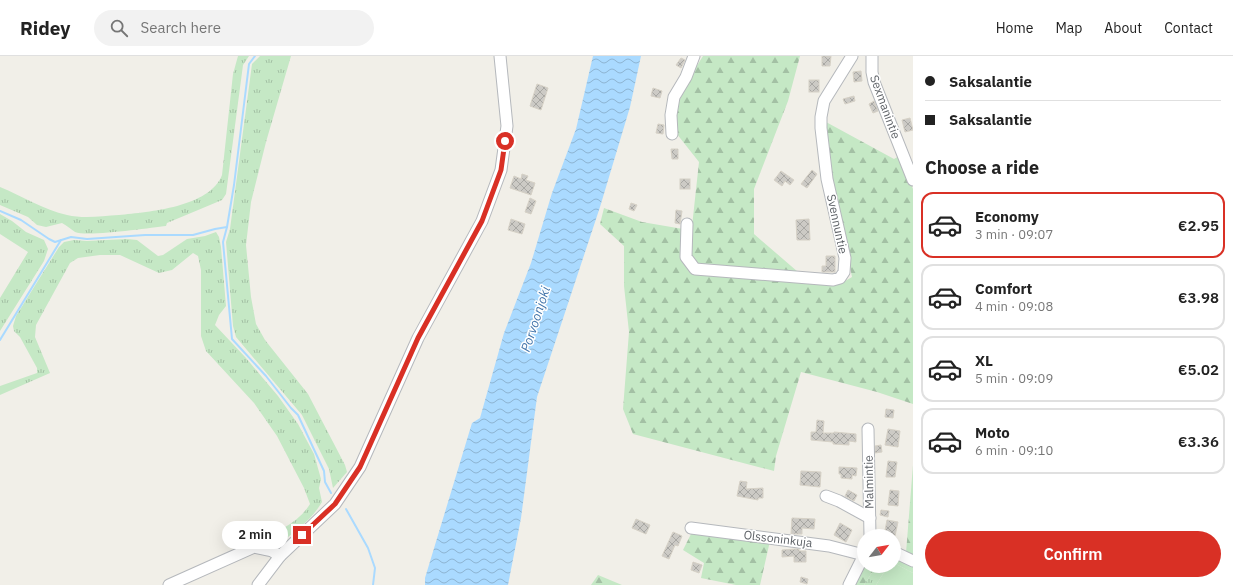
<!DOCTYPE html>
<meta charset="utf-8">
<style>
body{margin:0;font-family:"IBM Plex Sans",sans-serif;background:#f2f2f2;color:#222;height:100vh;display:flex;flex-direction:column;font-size:15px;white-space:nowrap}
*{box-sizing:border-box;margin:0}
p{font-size:13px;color:#767676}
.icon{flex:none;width:22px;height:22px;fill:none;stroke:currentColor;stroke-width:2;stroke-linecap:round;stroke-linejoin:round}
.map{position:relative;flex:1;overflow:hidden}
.drawer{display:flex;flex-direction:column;background:#fff;width:320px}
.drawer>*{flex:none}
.banner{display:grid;align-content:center;height:88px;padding:0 12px;background:#fff}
.needle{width:26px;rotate:59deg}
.tools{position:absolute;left:857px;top:473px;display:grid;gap:8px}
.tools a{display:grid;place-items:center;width:44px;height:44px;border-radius:50%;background:#fff;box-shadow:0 4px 16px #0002;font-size:20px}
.end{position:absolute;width:18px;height:18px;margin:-9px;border:5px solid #d93025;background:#fff;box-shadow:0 0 0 2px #fff}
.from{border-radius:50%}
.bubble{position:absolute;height:28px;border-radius:14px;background:#fff;box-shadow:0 4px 16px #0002;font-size:13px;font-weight:600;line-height:28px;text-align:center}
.banner b{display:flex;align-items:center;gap:14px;height:38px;font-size:15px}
.banner b+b{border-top:1px solid #e0e0e0}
.banner i{width:10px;height:10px;background:#222}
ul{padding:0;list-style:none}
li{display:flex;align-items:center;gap:12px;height:66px;margin:0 8px 6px;padding:0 4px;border:2px solid #e0e0e0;border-radius:12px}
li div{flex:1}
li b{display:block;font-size:15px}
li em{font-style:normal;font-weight:600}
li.on{border-color:#d93025}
li>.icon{width:36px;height:36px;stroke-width:1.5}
h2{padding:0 12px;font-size:18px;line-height:48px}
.primary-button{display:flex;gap:8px;margin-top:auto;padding:8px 12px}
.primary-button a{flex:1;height:46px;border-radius:24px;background:#d93025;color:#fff;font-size:16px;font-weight:600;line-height:46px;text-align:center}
header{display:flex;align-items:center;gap:24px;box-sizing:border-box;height:56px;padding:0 20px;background:#fff;border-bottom:1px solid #e0e0e0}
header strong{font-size:19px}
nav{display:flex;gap:22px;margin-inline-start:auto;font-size:14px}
.search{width:280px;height:36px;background:#f2f2f2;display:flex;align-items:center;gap:10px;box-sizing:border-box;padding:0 14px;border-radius:22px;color:#767676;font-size:15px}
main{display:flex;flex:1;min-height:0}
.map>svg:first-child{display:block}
.grass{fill:url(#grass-tufts)}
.forest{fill:url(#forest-firs)}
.pitch{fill:#c5e8c5}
.water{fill:url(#water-waves)}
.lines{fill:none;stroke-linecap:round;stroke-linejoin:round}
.stream{stroke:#aadaff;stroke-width:2}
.building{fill:url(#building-cross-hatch);stroke:#d6d1c6}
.minor-casing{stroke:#b5b8bc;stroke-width:13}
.minor{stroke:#fff;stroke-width:11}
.route{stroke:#d93025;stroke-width:5}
.labels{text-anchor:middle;stroke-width:3;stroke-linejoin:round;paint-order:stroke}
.street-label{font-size:12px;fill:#5f6368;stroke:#fff}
.water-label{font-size:13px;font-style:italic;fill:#4174aa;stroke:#fff}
</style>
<header>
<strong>Ridey</strong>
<div class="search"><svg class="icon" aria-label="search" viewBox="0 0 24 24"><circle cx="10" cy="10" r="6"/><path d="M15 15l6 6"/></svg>Search here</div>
<nav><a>Home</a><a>Map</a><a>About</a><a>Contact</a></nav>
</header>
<main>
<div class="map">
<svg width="913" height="529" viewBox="0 0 913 529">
<defs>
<pattern id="grass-tufts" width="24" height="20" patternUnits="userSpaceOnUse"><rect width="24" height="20" fill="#c5e8c5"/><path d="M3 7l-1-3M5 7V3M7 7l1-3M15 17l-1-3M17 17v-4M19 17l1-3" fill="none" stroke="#a3c0a4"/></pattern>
<pattern id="forest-firs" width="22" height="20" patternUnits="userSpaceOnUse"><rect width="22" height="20" fill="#c5e8c5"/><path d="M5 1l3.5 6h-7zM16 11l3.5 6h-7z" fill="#a3c0a4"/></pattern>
<pattern id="water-waves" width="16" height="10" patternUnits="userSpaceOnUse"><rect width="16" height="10" fill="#aadaff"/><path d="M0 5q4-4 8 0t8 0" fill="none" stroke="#8eb4d2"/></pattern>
<pattern id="building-cross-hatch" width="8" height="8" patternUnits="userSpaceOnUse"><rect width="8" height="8" fill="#cccac5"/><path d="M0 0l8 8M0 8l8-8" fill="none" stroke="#a9a8a4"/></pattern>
</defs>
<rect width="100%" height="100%" fill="#f1efe8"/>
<!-- grass -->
<g class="grass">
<path d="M 238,0 L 249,0 L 243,9 L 226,138 L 222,144 L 167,167 L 166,170 C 149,172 87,181 75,176 C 72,174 66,169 62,167 L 46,171 L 37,169 L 28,161 L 0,149 L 0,131 C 22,140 44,154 67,159 C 84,163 102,160 119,159 C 149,156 210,151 222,119 L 233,18 Z"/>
<polygon points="260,0 291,0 266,86 251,146 246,189 251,241 256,268 265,284 308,338 345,409 347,416 333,432 329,413 302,359 236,281 233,270 226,186 230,173 252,8"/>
<polygon points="0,158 12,165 26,176 44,184 48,193 44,205 0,275 0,242 28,196 0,178"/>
<path d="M 216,176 L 219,181 L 221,191 L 226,250 L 219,259 L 215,269 L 246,302 L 278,340 L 298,368 L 314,398 L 321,423 L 319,432 L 322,446 C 311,465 293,477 276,490 L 264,487 L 252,487 C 273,478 298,468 310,448 L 304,432 L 277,380 L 254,347 L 206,295 L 201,280 L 201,214 L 198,200 L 193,197 L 172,214 L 159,217 L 120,199 L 100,199 L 78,202 L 70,207 L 36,269 L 35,281 L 50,317 L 0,339 L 0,330 L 37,317 L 37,312 L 20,281 L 14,275 L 13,270 L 16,260 L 59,191 L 64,186 L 74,184 L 87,185 L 127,183 L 137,184 L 158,200 L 163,199 L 187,183 L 205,180 Z"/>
<polygon points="894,500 913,509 913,517 894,507"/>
<polygon points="868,510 888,510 876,529 864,529 873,515 871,511"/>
</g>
<!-- forest -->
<g class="forest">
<polygon points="703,0 800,0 788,45 754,133 754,178 798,216 697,209 689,198 699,106 669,68 690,21"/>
<polygon points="826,66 894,103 899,100 913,133 913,348 877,336 801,316 776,400 774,415 633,378 623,353 629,276 624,230 624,190 600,168 604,152 642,166 683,173 693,218 840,228 852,221 833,125"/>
<polygon points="913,409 913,501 906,497"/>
<polygon points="693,474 770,485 760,529 736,529 701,522 704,507 683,494"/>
<polygon points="864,510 871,511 873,515 864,529 853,529"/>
<polygon points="598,519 622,529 591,529"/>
</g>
<!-- pitch -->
<polygon class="pitch" points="894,507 913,517 913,529 876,529 888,510 894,510"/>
<!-- water -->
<polygon class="water" points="593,0 641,0 630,51 600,151 537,341 521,462 508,529 425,529 425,522 472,367 480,362 504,277 531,207 552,137 576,73"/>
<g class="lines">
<!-- stream -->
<g class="stream">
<polyline points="255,0 249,8 234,129 227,171 223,186 232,283 266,320 291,352 298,359 324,415 325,426 331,437"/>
<polyline points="0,155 21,164 49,183 55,186 71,181 87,183 145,179 193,179 215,173 227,171"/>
<polyline points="0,284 61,184"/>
<polyline points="346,453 368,492 375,512 373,529"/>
</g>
</g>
<!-- building -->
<g class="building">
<polygon points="822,0 831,0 830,10 822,10"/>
<polygon points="681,2 685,4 681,12 676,9"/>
<polygon points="861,15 862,25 854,26 853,16"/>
<rect x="809" y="24" width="10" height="12"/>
<polygon points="537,28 548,32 541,54 530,50"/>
<polygon points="653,32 662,35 660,42 651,40"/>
<polygon points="854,40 855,45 845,48 843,43"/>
<polygon points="874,45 878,55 873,57 869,48"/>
<polygon points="910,62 913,74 905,76 902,64"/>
<polygon points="658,68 664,69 663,78 656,77"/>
<polygon points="671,93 678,93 678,103 672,103"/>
<polygon points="812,114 817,118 807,132 801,128"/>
<polygon points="781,115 794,124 790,129 785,125 782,130 774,124"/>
<polygon points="522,118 528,120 526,124 535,127 531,139 510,132 514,120 521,123"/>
<rect x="680" y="123" width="10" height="10"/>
<polygon points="530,142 536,145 531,158 525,156"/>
<polygon points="631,147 637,149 634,155 629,153"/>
<polygon points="676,154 682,155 680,168 675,167"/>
<polygon points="511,163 525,168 522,178 508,174"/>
<polygon points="809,163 810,184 797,184 796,164"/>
<polygon points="826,200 835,200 835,216 822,216 822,210 826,210"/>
<polygon points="886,353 894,354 893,362 885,361"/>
<polygon points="817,364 824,365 823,377 834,377 834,376 856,378 856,386 849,385 849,389 833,388 833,386 811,384 811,376 816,376"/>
<polygon points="888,373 900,375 898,391 885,389"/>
<polygon points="881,389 882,396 875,397 875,390"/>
<polygon points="888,405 897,406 895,421 886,421"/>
<polygon points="839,411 857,412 856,420 852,419 852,423 841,422 841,418 839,418"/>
<polygon points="801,415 821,416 820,431 800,429"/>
<polygon points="740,425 747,426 746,433 763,432 763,442 758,442 758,444 737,440"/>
<polygon points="848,434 857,439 854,445 845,440"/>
<polygon points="890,434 899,435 898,450 888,449"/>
<polygon points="881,454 889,455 888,461 880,459"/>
<polygon points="792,462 815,463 814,473 802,472 802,478 791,478"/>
<polygon points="636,463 650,469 646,478 632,472"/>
<polygon points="887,464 898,466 895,480 884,480"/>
<polygon points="840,467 852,474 846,486 834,479"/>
<polygon points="673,476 682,480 678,490 675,489 669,503 662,500"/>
<polygon points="796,493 799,493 799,495 806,495 806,506 794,506 794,500 782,501 782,494"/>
<polygon points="693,506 702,509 699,517 691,514"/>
<polygon points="801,521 808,523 807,528 800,526"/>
</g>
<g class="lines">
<!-- minor casing -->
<g class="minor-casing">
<g id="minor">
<polyline points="872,0 872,16 874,26 913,124"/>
<polyline points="672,78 671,59 674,41 686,21 694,0"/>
<polyline points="687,168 686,201 695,213 833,224 840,222 844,216 845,202 827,123 821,72 821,61 824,45 852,0"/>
<polyline points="868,373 870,480"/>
<polyline points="826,440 839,445 870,462"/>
<polyline points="691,472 829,490 864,499"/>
<polyline points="894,496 913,505"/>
<polyline points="169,529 254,491 272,495 280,500"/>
<polyline points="258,529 280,500 335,448 360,411 418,282 482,165 501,114 507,70 500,0"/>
<polyline points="849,529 864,499"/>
</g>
</g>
<!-- minor -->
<use href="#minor" class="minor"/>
</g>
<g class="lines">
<!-- route -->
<polyline class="route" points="302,479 335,448 360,411 418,282 482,165 501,114 505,85"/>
</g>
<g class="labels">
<!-- street labels -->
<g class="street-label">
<text transform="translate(885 51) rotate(70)" y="4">Sexmanintie</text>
<text transform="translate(837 168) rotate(78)" y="4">Svennuntie</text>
<text transform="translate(869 426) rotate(-91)" y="4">Malmintie</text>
<text transform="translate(778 483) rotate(7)" y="4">Olssoninkuja</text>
</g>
<!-- water labels -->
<g class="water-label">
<text transform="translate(535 263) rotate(-72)" y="5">Porvoonjoki</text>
</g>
</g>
</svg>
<div class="tools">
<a><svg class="needle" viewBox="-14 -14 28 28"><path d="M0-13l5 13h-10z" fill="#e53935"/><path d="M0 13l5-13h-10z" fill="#767676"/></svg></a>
</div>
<i class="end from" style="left:505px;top:85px"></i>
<i class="end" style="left:302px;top:479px"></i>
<div class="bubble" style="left:222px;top:465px;width:66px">2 min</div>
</div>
<section class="drawer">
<div class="banner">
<b><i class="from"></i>Saksalantie</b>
<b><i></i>Saksalantie</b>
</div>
<h2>Choose a ride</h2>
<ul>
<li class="on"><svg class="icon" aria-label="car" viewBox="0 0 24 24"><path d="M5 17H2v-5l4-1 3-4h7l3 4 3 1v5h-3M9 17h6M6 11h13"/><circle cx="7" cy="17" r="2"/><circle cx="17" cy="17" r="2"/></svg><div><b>Economy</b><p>3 min · 09:07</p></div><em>€2.95</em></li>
<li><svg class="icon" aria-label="car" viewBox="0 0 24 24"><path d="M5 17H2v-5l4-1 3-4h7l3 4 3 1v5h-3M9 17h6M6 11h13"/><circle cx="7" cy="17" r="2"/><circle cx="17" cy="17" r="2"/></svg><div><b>Comfort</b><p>4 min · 09:08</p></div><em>€3.98</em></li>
<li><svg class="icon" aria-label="car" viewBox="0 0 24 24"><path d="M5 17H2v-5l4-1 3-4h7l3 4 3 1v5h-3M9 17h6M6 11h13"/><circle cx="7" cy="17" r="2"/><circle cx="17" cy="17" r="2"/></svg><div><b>XL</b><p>5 min · 09:09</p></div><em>€5.02</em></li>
<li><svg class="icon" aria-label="car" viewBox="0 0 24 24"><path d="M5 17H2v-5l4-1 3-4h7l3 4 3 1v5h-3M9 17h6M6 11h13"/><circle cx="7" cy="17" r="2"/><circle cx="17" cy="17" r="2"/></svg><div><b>Moto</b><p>6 min · 09:10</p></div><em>€3.36</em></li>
</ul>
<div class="primary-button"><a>Confirm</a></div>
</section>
</main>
